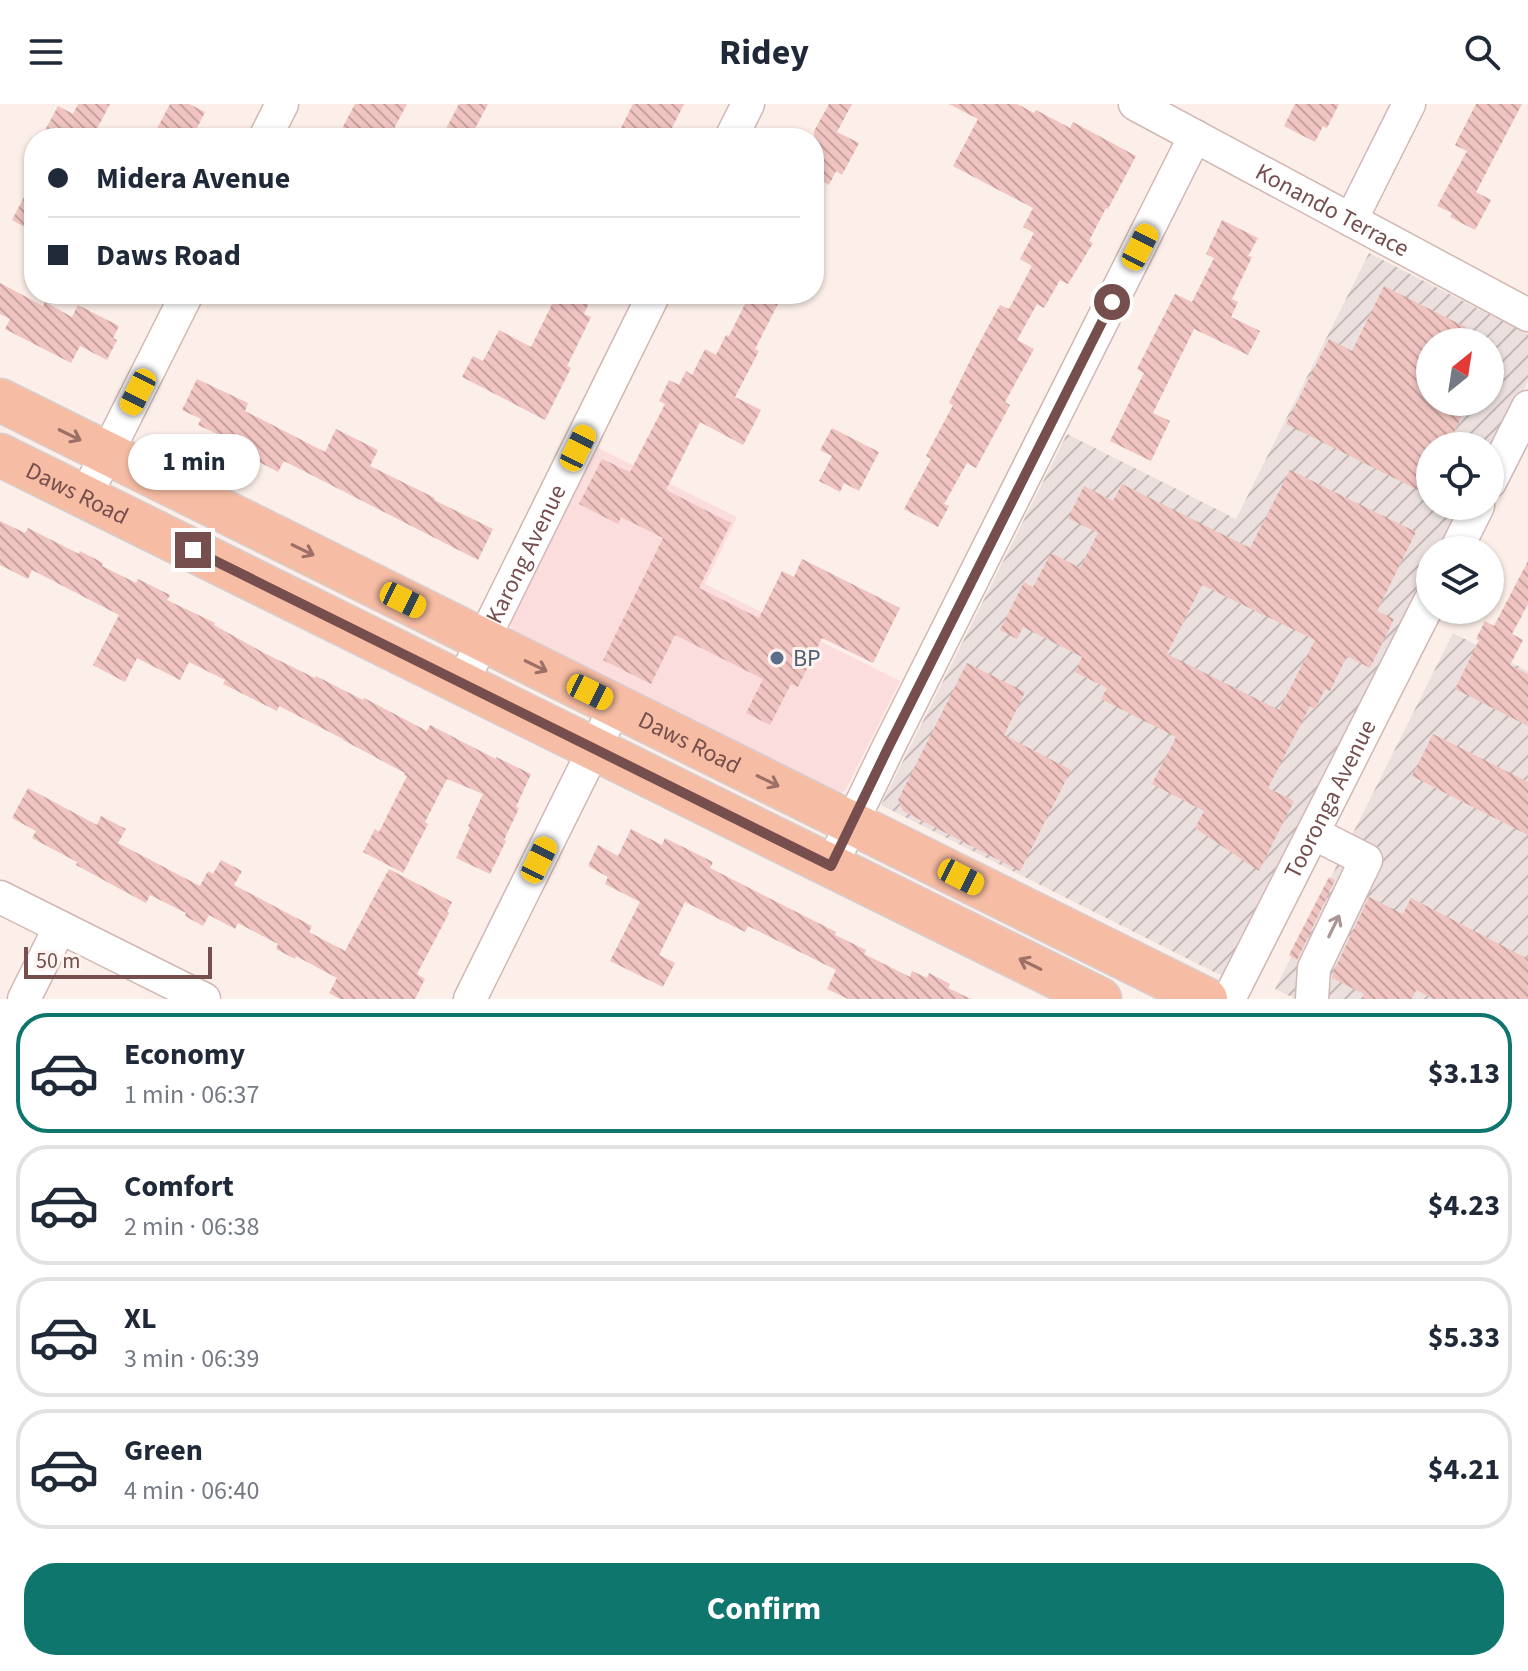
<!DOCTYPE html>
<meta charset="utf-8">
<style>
body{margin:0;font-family:"Source Sans 3",sans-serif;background:#f2f2f3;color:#1f2937;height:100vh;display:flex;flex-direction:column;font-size:30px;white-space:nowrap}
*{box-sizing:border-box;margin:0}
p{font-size:26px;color:#747a83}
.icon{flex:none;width:44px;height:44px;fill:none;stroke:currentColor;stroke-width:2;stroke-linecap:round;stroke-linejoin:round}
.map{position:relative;height:895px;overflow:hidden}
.sheet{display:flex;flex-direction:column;background:#fff;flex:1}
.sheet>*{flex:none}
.guide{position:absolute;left:24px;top:24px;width:800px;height:176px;border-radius:32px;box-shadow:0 2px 6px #0004;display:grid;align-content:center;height:176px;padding:0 24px;background:#fff}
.needle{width:52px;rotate:30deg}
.controls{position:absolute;left:1416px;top:224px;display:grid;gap:16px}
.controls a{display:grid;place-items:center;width:88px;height:88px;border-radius:50%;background:#fff;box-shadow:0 2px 6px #0004;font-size:40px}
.scale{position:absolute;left:24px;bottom:20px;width:188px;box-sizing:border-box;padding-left:8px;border:4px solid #754e4d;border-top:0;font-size:22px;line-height:28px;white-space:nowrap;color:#754e4d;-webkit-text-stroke:6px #fef3ef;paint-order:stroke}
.end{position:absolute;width:36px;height:36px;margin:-18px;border:10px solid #754e4d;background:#fff;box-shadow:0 0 0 4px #fff}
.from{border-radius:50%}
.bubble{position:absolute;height:56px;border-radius:28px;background:#fff;box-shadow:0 2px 6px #0004;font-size:26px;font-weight:700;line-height:56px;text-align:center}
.car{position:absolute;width:24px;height:48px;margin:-24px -12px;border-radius:10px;box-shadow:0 0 6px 2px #0007;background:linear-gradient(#f5c518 24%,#345 0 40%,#f5c518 0 76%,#345 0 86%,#f5c518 0)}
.guide b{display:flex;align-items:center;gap:28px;height:76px;font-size:30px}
.guide b+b{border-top:2px solid #e0e1e3}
.guide i{width:20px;height:20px;background:#1f2937}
ul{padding:14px 0 0;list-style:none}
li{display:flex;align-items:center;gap:24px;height:120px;margin:0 16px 12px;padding:0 8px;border:4px solid #e0e1e3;border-radius:32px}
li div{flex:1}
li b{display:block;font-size:30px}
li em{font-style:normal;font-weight:700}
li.selected{border-color:#0f766e}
li>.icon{width:72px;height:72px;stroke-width:1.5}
.primary-button{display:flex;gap:16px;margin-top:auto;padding:16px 24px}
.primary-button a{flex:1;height:92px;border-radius:32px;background:#0f766e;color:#fff;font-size:32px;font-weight:700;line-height:92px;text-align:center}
header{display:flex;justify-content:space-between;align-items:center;height:104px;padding:0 24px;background:#fff;font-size:36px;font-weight:700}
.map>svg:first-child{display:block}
.commercial{fill:#fbddde}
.industrial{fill:url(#industrial-furrows);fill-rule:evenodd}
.building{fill:url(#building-back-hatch);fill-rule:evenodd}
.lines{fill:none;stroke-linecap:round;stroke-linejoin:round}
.minor-casing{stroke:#d2b7b4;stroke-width:35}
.major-casing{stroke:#d8cdcd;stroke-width:45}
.minor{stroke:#fff;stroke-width:32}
.major{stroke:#f7bda4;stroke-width:42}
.oneway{stroke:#9c6f67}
.oneway2{stroke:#ac9594}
.route{stroke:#754e4d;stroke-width:10}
.service-dot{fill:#5c6f8a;stroke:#fef3ef;stroke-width:3}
.labels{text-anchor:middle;stroke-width:6;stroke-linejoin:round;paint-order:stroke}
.street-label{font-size:24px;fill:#754e4d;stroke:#fef3ef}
.service-label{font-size:24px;fill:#4e5e75;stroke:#fef3ef;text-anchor:start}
</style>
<header><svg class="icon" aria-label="menu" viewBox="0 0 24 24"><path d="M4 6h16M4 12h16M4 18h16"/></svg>Ridey<svg class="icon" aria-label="search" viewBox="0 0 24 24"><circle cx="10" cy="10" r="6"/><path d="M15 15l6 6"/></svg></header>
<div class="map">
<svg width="1528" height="895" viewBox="0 0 1528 895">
<defs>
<pattern id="industrial-furrows" width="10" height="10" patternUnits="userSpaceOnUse" patternTransform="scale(2)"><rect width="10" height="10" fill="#ebe0de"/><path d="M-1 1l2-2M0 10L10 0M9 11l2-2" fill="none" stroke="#c3b8b6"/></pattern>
<pattern id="building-back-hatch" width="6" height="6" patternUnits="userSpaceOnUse" patternTransform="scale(2)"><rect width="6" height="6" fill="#f0c4c1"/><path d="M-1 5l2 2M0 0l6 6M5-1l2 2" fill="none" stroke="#c7a19f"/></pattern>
</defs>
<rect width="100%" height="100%" fill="#fceee8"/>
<!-- commercial -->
<polygon class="commercial" points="592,341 737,413 705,480 900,577 845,687 827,693 517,540 508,514"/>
<!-- industrial -->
<g class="industrial">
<path d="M 1369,149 L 1528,230 L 1528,277 L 1490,353 L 1490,342 L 1430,342 L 1430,402 L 1465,402 L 1443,446 L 1430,446 L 1430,473 L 1228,875 L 881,701 L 1067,330 L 1236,415 ZM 1430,238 L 1490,238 L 1490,298 L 1430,298 Z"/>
<polygon points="1453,529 1528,567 1528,895 1296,895 1275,885"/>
</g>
<!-- building -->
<g class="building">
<polygon points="78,0 110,0 92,34 41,34 58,2 73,10"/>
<polygon points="170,0 189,0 205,8 192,34 152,34"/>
<polygon points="355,0 407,0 389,34 337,34"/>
<polygon points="459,0 488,0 470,34 441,34"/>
<polygon points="633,0 684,0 667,34 616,34"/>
<polygon points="829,0 852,0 837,28 859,39 842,71 836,67 829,81 814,73 814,27"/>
<polygon points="949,0 1017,0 1034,9 1036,6 1070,24 1073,18 1136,52 1108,105 1106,104 1089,137 1093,139 1068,180 1060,176 1044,204 1037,200 1017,236 1034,245 1005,298 1010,301 976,364 967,359 944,400 949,402 938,423 904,405 931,355 926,352 953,301 949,299 977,243 1000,201 1009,205 1032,162 1020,155 1034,129 1023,123 1033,104 953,62 978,15"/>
<polygon points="1295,0 1339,0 1327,24 1323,22 1315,38 1284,22"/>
<polygon points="1476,0 1522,0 1476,88 1491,96 1475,126 1450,113 1452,109 1437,102 1467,47 1455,41"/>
<polygon points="34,74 34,128 12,116"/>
<polygon points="1222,116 1258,134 1248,152 1252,153 1232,195 1238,198 1231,213 1260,227 1248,251 1194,225 1153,309 1170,317 1151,357 1110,337 1144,269 1137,265 1175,190 1192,198 1214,154 1206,150"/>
<polygon points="0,179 43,202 45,198 72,213 78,201 119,222 113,234 117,236 107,256 80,242 71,259 5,225 10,215 0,210"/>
<polygon points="1384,182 1495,238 1430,238 1430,298 1469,298 1447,342 1430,342 1430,377 1424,389 1286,320 1329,235 1352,247"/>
<polygon points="557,190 571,190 589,199 584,210 591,213 567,262 571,264 545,316 462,273 473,252 483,257 499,226 531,243"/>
<polygon points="750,190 769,190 780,196 755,245 759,247 735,293 761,306 743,341 700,318 666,386 731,419 699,484 759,514 782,467 794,473 802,455 900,504 873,559 822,534 798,583 791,580 770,621 746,609 763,575 675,531 651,580 603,556 663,434 621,413 618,420 579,400 602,355 630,368 665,300 659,297 669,276 679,281 686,267 692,271 705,245 716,251 726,231 729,232"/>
<polygon points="197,275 248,299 245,307 325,348 336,325 378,346 370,362 435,394 434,396 493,425 478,456 284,357 278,368 242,349 245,343 198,321 201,315 182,306"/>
<polygon points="832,324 879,348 859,387 844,379 840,388 819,377 832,352 820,346"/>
<path d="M 1290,366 L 1416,428 L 1377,507 L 1394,515 L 1370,564 L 1347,552 L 1330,587 L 1325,585 L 1315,605 L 1310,602 L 1268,684 L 1294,697 L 1259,767 L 1195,724 L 1204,707 L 1152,680 L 1176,633 L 1101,595 L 1107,584 L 1075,568 L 1082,553 L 1023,523 L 1017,535 L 1000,526 L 1024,478 L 1033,483 L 1051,449 L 1080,464 L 1098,429 L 1068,414 L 1084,382 L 1113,397 L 1122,380 L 1250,444 ZM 1202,481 L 1315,536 L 1279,606 L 1167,550 Z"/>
<polygon points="0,417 25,429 28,424 79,450 80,447 103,459 102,462 136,479 138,475 170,491 167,496 215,519 214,521 266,550 315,574 316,572 363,596 364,594 427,627 430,621 496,655 496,653 531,670 516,703 519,704 504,736 506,737 490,770 456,754 470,723 468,722 483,690 447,675 425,718 428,720 403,769 363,748 375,725 379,728 407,672 404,671 405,669 343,636 343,635 279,602 277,607 223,580 225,576 189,558 180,576 137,554 125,578 93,561 119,511 32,466 28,475 0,461"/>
<polygon points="1528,457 1528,500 1512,530 1523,536 1510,561 1528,570 1528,622 1455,585 1479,536 1476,535 1485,517 1494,522"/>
<polygon points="967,559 1025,588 1004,631 1071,666 1020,767 903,707 898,696"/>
<polygon points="1433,630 1528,678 1528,731 1412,672"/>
<polygon points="28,684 97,721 101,712 126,725 118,739 200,782 208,767 213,770 221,756 242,767 234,781 312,822 309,828 345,847 389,765 452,798 447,808 449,809 417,870 425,875 415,895 340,895 329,889 337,874 296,852 295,855 276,845 278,840 238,819 235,825 209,811 203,822 185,812 186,809 150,791 146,799 76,761 77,758 32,734 36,727 12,714"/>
<polygon points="631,725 662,741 665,734 713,758 710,764 836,828 835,831 866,846 864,850 910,873 912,867 927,874 929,869 950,880 948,884 971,895 848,895 827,885 836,866 748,822 745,828 685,798 659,851 675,859 663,883 610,857 640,798 605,780 608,773 588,762 598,741 618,752"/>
<polygon points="1329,773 1335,776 1297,856 1289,851"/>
<polygon points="1369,793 1403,810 1411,794 1528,855 1528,895 1434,895 1416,886 1412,895 1361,895 1364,890 1332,874 1333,869"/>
</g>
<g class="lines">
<!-- minor casing -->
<g class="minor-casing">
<g id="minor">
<path id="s1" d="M 1135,0 L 1528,211"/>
<polyline points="265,34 282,0"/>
<polyline points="731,34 748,0"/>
<polyline points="1351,116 1409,0"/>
<polyline points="1490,378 1528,303"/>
<polyline points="85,393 187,190"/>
<polyline points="1456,446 1478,402"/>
<path id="s2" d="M 462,579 L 654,190"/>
<polyline points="831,762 889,642 1195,32"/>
<polyline points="0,793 204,895"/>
<polyline points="24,895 60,823"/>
<polyline points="470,895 616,601"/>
<path id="s3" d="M 1229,895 L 1430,497"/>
<polyline points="1312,895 1314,864 1366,756 1313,729"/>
</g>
</g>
<!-- major casing -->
<g class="major-casing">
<g id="major">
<path id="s4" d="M 0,296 L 1206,895"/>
<path id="s5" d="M 0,351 L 1100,895"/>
</g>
</g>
<!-- minor -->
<use href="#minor" class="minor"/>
<!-- major -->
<use href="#major" class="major"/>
</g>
<!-- one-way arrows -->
<defs><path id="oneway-shaft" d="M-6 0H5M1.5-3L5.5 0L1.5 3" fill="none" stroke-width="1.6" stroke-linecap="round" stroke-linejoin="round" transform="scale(2)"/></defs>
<g class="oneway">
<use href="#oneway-shaft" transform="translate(70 331) rotate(26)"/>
<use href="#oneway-shaft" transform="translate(303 446) rotate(26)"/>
<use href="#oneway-shaft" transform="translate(536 562) rotate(26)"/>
<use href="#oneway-shaft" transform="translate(768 677) rotate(26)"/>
<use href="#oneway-shaft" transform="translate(1030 860) rotate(-154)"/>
</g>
<use class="oneway2" href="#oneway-shaft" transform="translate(1334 822) rotate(-64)"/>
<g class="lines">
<!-- route -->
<polyline class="route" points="193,446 831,762 889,642 1112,198"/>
</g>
<!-- markers -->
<circle class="service-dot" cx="777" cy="554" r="8"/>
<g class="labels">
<!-- street labels -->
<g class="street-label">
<text dy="8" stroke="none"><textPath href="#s1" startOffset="224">Konando Terrace</textPath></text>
<text dy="8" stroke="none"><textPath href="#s5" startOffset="86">Daws Road</textPath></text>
<text dy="8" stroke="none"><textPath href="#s2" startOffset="144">Karong Avenue</textPath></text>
<text dy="8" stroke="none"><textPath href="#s4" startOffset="770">Daws Road</textPath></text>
<text dy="8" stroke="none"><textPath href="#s3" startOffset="224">Tooronga Avenue</textPath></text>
</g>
<!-- service labels -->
<g class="service-label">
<text x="793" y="562">BP</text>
</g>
</g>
</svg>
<div class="controls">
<a><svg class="needle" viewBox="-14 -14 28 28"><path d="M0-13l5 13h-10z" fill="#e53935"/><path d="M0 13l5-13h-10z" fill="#747a83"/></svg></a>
<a><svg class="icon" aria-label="locate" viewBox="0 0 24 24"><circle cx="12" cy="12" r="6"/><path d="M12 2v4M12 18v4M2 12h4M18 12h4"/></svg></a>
<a><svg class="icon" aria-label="layers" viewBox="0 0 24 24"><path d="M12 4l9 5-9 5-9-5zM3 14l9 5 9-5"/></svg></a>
</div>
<div class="scale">50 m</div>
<i class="end from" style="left:1112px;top:198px"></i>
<i class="end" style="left:193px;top:446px"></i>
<div class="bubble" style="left:128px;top:330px;width:132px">1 min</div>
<i class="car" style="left:1140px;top:143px;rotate:27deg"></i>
<i class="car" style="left:138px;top:288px;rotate:207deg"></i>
<i class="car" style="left:578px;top:344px;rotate:26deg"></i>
<i class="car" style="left:403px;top:496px;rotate:116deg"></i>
<i class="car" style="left:590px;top:588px;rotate:116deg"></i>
<i class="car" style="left:539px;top:756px;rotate:26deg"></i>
<i class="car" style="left:961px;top:773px;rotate:117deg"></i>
<div class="guide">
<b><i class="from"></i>Midera Avenue</b>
<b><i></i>Daws Road</b>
</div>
</div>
<section class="sheet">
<ul>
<li class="selected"><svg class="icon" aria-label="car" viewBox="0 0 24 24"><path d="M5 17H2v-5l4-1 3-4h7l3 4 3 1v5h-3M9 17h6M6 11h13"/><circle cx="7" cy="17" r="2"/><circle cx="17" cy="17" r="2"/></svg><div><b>Economy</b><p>1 min · 06:37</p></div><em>$3.13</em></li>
<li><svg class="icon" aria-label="car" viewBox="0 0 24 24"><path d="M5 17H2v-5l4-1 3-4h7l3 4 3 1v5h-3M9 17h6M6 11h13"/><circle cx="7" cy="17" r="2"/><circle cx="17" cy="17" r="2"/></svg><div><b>Comfort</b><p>2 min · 06:38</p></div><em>$4.23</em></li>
<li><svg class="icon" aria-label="car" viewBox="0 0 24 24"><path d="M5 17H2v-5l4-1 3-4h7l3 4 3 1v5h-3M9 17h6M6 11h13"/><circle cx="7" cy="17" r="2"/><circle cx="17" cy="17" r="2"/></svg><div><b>XL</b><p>3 min · 06:39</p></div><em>$5.33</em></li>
<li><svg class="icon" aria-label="car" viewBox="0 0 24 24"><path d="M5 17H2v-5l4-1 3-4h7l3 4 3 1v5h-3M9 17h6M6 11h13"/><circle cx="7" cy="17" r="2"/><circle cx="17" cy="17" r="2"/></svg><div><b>Green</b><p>4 min · 06:40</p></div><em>$4.21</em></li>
</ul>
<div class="primary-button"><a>Confirm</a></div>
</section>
